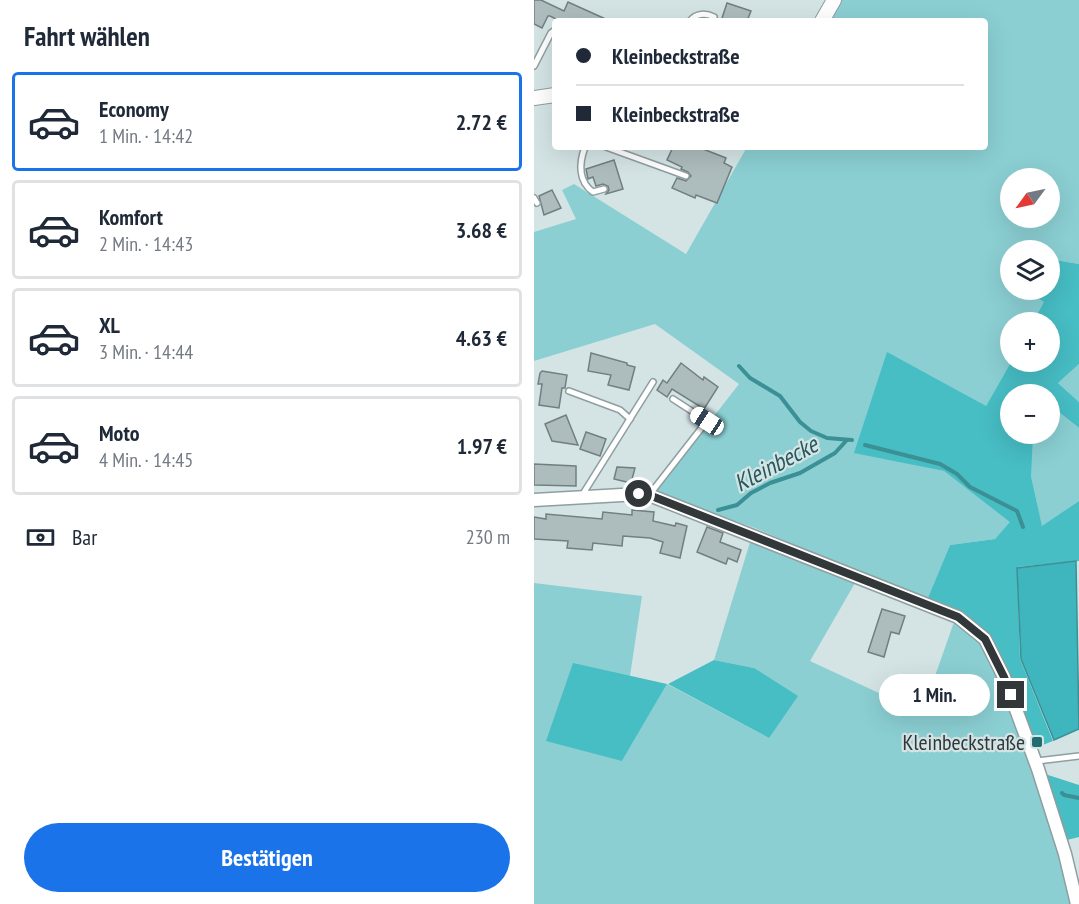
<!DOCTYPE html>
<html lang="de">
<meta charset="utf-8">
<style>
body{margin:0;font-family:"PT Sans Narrow",sans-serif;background:#f6f6f7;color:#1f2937;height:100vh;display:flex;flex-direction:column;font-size:22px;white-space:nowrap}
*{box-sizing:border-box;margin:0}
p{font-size:20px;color:#747a83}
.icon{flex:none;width:33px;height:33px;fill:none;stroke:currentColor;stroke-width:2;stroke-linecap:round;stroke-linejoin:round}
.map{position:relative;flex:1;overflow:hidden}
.drawer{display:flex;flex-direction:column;background:#fff;width:534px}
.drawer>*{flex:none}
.banner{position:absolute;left:18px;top:18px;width:436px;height:132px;border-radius:6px;box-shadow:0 6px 24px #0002;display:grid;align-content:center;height:132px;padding:0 24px;background:#fff}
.needle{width:39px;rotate:237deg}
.fabs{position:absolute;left:466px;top:168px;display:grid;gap:12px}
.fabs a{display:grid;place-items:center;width:60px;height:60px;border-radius:50%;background:#fff;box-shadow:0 6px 24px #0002;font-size:30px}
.end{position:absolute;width:27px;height:27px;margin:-14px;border:8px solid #323839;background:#fff;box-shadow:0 0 0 3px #fff}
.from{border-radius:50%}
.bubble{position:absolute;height:42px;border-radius:21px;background:#fff;box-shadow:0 6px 24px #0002;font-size:20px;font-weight:700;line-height:42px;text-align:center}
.car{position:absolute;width:18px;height:36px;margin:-18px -9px;border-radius:8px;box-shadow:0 0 4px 2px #0007;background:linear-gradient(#fff 24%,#345 0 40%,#fff 0 76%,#345 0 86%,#fff 0)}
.banner b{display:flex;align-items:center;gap:21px;height:57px;font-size:22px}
.banner b+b{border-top:2px solid #e0e1e3}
.banner i{width:15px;height:15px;background:#1f2937}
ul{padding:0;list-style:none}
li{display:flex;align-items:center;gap:18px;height:99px;margin:0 12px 9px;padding:0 12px;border:3px solid #e0e1e3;border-radius:6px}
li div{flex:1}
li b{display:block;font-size:22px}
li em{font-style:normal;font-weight:700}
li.current{border-color:#1a73e8}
li>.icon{width:54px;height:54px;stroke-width:1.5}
h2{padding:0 24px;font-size:27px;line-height:72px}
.pay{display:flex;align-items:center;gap:15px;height:66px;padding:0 24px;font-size:22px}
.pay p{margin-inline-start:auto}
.button{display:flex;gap:12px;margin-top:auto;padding:12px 24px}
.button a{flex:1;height:69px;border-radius:36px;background:#1a73e8;color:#fff;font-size:24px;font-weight:700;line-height:69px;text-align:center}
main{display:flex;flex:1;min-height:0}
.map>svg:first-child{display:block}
.green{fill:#8bcfd3;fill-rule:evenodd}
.forest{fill:#47bdc4}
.water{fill:#3fb6bd;stroke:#3b9095;stroke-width:1.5}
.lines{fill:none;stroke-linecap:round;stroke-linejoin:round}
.stream{stroke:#3b9095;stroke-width:4}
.building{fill:#adbcbd;stroke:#717f80;stroke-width:1.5}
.service-casing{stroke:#8f9e9f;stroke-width:8}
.tertiary-casing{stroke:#8f9e9f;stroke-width:15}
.secondary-casing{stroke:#8f9e9f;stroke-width:16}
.service{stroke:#fff;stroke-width:5}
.tertiary{stroke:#fff;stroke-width:12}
.secondary{stroke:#fff;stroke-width:14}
.route{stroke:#323839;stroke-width:8}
.poi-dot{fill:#206c70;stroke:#d4e4e5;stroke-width:2}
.labels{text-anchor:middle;stroke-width:4.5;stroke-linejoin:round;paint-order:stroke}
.poi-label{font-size:22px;fill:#323839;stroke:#d4e4e5;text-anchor:end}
.water-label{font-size:24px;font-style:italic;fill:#27585b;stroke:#d4e4e5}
</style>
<main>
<section class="drawer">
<h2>Fahrt wählen</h2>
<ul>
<li class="current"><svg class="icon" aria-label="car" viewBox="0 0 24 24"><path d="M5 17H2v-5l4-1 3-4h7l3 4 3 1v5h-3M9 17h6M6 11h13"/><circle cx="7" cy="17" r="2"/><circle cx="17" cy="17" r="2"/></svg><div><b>Economy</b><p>1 Min. · 14:42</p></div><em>2.72 €</em></li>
<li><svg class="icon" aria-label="car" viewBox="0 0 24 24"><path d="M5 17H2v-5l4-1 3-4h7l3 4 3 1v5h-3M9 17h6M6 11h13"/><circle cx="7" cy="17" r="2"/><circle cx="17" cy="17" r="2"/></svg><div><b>Komfort</b><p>2 Min. · 14:43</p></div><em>3.68 €</em></li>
<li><svg class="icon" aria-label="car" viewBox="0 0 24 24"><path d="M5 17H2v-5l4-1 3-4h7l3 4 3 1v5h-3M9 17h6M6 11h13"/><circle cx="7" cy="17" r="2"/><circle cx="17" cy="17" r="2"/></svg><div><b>XL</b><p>3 Min. · 14:44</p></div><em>4.63 €</em></li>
<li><svg class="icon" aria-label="car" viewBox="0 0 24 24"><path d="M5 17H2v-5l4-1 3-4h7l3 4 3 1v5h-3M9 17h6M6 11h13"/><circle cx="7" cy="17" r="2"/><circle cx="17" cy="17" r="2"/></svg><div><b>Moto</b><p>4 Min. · 14:45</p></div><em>1.97 €</em></li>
</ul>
<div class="pay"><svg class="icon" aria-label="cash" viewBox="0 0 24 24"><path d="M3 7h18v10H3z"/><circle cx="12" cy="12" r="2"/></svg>Bar<p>230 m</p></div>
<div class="button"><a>Bestätigen</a></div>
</section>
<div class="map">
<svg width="545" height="904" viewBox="0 0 545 904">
<rect width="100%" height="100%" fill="#d4e4e5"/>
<!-- green -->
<g class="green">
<path d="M 306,0 L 545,0 L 545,264 L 516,259 L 516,250 L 477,250 L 477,253 L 472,253 L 468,272 L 477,278 L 477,290 L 493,290 L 511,302 L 499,322 L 477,322 L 477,362 L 452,406 L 321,452 L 410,471 L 477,522 L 461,539 L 416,545 L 394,599 L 326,573 L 221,528 L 120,493 L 205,384 L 121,324 L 0,361 L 0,232 L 42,219 L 28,190 L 40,184 L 152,254 L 213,147 L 452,147 L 452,21 L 294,21 ZM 477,178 L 516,178 L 516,218 L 477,218 Z"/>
<polygon points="545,364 545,402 524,383"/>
<polygon points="516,405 545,428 545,501 508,527 497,476 497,437 499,434 516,434"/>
<polygon points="217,539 321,583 276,661 388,713 420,622 449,642 468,686 527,857 540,904 0,904 0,583 108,596 96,676 88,761 133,684 235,738 220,668 180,660"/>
</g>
<!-- forest -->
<g class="forest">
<polygon points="516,259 545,264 545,364 524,383 545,402 545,428 516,405 516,394 477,394 477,434 499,434 497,476 508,526 545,501 545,561 483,567 486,659 519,741 501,748 475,675 424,612 394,598 416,545 461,539 476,522 410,471 320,453 353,352 452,406 477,362 516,362 516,322 499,322 510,302 493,290 516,290"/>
<polygon points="180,660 220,668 264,696 235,738 134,684"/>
<polygon points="39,663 133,684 88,761 12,741"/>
<polygon points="511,774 545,785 545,837 533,840"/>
</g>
<!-- water -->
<polygon class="water" points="542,561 545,729 520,740 487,659 483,568"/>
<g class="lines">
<!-- stream -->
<g class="stream">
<polyline points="205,366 216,378 246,396 266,422 277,431 293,438 318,440"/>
<polyline points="331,445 406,464 423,474 436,487 483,511 489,527"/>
<polyline points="184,510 203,505 217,493 236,483 266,473 301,453 312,441"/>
<polyline points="528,793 530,795 545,798"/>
</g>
</g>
<!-- building -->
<g class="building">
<polygon points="0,0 7,0 30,11 34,2 76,21 26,21 16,16 14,16 8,28 0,24"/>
<polygon points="193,3 217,11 213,21 187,21"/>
<polygon points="139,147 164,147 192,158 190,163 198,167 183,203 162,195 161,198 138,188 143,178 152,181 157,176 154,172 147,169 148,167 133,160"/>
<polygon points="80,160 89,189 72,194 75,190 74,186 69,184 62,186 59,177 54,179 52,169"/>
<polygon points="18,190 27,208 10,215 5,196"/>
<polygon points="57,353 93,363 93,365 101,367 95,390 74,385 77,375 54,371"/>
<polygon points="147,363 169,380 170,377 184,387 170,409 138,389 133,397 123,390 129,380 133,383"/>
<polygon points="8,371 33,375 31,388 28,388 25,408 5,405 8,384 4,384 6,373"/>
<polygon points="32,415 44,445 18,441 11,424"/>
<polygon points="52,432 72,439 66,456 46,449"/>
<polygon points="0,464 42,466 42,486 0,485"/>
<polygon points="83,467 101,468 97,483 80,479"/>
<polygon points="98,510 120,512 119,521 141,526 142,523 153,526 146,558 126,553 129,542 116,538 89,536 88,546 59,543 58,550 33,548 34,541 0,539 0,517 12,519 12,514 68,519 69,512 98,515"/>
<polygon points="173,527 189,533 186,542 207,550 203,562 194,558 192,564 163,552"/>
<polygon points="348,609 371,616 365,634 357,632 350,657 334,652"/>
</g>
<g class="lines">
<!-- service casing -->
<g class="service-casing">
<g id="service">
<path d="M 156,21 C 162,13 172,13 180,17"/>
<polyline points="0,66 17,33 21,30"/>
<path d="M 51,147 C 45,163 44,181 59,192 L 70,189"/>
<polyline points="72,147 152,176"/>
<polyline points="0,198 3,203"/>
<polyline points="35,391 86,410 96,419"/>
<polyline points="116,494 173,421 139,399"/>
<polyline points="47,497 119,382"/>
<polyline points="503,761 545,756"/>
</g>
</g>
<!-- tertiary casing -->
<g class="tertiary-casing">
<polyline id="tertiary" points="0,500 105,494 115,495 424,617 451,639 470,677 504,769 531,854 543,904"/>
</g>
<!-- secondary casing -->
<g class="secondary-casing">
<g id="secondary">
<polyline points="288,21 300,0"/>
<polyline points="0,98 21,95"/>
</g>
</g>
<!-- service -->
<use href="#service" class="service"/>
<!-- tertiary -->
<use href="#tertiary" class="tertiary"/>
<!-- secondary -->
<use href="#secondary" class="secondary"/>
</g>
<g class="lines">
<!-- route -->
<polyline class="route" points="105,494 115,495 424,617 451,639 470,677 477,695"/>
</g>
<!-- markers -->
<rect class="poi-dot" x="497" y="736" width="12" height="12" rx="3"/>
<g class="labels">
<!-- poi labels -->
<g class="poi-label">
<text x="491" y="750">Kleinbeckstraße</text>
</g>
<!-- water labels -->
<g class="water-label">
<text transform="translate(242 464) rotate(-28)" y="8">Kleinbecke</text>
</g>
</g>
</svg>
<div class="fabs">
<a><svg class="needle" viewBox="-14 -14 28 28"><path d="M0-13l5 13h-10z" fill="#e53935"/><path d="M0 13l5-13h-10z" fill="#747a83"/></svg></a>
<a><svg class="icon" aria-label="layers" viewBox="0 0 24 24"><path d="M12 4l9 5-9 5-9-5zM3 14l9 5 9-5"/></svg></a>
<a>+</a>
<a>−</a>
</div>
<i class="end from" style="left:105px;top:494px"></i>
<i class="end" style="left:477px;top:695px"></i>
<div class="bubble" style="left:345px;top:674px;width:111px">1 Min.</div>
<i class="car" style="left:173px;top:421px;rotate:303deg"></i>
<div class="banner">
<b><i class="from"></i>Kleinbeckstraße</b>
<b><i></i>Kleinbeckstraße</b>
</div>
</div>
</main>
